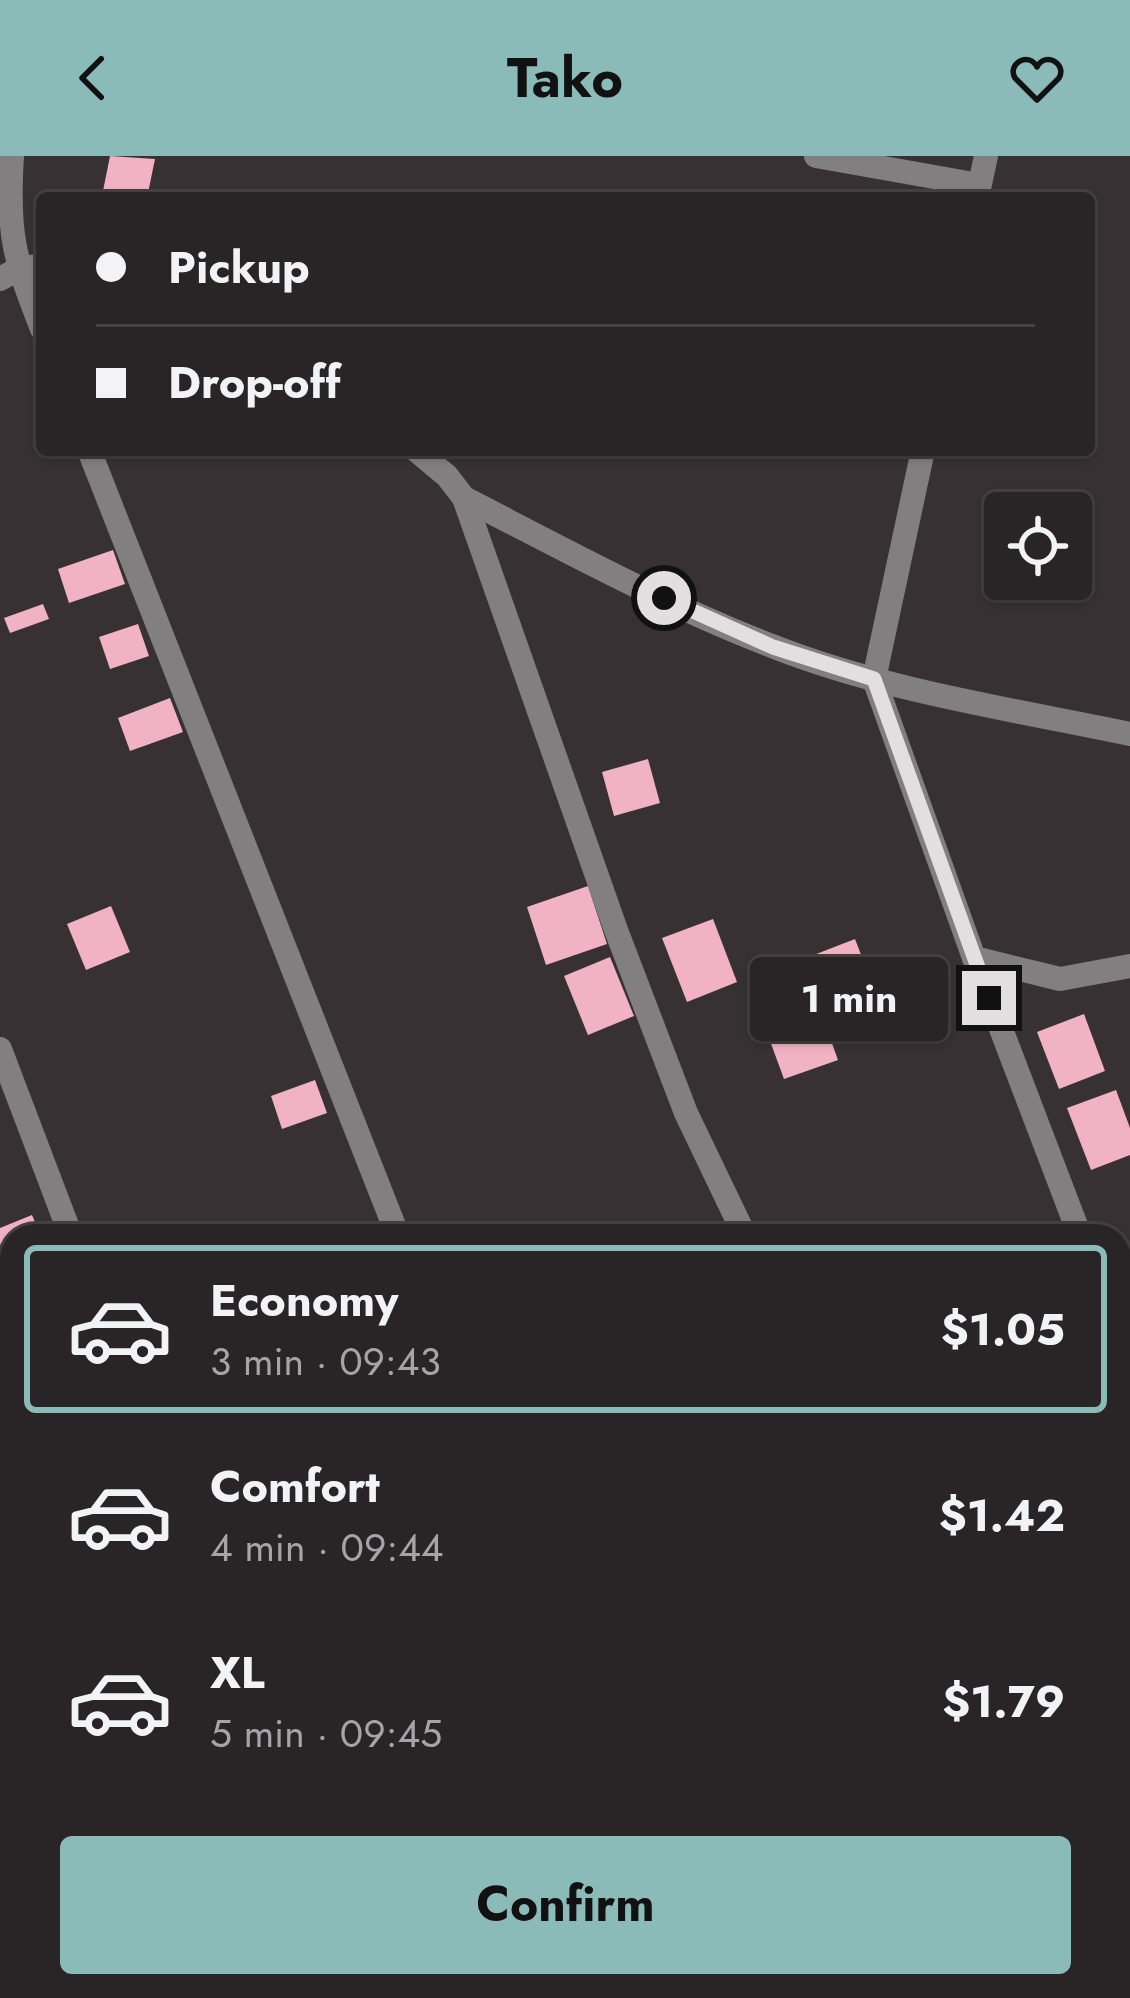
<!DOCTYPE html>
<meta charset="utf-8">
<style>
body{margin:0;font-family:Jost,sans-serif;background:#312d2e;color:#f1f3f6;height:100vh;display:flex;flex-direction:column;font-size:45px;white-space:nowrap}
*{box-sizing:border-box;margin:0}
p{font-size:39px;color:#a5a5a7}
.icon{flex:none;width:66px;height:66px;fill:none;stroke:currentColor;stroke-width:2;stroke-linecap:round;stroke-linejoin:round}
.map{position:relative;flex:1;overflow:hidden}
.drawer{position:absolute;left:0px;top:1068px;width:1131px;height:774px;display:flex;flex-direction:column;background:#292526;border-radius:36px 36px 0 0;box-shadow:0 3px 9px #0004,0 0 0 3px #454243}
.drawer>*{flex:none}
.top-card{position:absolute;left:36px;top:36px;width:1059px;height:264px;border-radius:12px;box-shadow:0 3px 9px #0004,0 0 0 3px #454243;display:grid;align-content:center;height:264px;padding:0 60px;background:#292526}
.tools{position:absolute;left:984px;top:336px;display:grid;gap:24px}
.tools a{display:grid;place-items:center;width:108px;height:108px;border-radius:12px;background:#292526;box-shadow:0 3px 9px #0004,0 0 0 3px #454243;font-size:60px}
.end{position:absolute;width:54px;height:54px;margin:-27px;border:15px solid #e3dfe0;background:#111;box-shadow:0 0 0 6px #111}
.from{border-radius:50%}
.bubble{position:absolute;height:84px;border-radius:12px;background:#292526;box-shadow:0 3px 9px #0004,0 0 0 3px #454243;font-size:39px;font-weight:700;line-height:84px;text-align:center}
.top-card b{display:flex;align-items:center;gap:42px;height:114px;font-size:45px}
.top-card b+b{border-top:3px solid #454243}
.top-card i{width:30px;height:30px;background:#f1f3f6}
ul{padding:21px 0 0;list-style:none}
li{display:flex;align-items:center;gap:36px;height:168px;margin:0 24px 18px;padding:0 36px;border:6px solid transparent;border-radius:12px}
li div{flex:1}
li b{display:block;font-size:45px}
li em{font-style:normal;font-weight:700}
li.current{border-color:#8bbbb9}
li>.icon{width:108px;height:108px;stroke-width:1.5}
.cta{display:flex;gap:24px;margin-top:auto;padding:24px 60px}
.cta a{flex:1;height:138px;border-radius:12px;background:#8bbbb9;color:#111;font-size:48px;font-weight:700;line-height:138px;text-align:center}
header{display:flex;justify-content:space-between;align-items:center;height:156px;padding:0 60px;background:#8bbbb9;color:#111;font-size:54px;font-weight:700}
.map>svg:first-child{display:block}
.building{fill:#f1b2c4}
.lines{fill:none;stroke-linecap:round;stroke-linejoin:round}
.minor{stroke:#827f80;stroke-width:24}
.route{stroke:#e3dfe0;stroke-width:15}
</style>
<header><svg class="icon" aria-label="back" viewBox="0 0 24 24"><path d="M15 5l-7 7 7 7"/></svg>Tako<svg class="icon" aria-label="heart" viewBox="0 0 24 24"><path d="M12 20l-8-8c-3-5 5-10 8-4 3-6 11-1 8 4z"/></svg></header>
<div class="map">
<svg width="1130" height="1842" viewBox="0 0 1130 1842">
<rect width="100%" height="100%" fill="#373133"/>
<!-- building -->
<g class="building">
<polygon points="110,0 155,3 147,42 102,40"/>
<polygon points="113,394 125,428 69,447 58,413"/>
<polygon points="43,448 49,463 10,477 4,462"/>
<polygon points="138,468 149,500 110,513 99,481"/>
<polygon points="170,542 183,576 130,595 118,562"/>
<polygon points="648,603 660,647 614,660 602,616"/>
<polygon points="588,730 607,788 546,809 527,751"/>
<polygon points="111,750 130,796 86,814 67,768"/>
<polygon points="713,763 737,826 687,846 662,782"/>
<polygon points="855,783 877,840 828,859 806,802"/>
<polygon points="610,801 634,860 588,879 564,820"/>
<polygon points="820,854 838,904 784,923 766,874"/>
<polygon points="1084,858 1105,915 1059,933 1037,876"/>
<polygon points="315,924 327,957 282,973 271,940"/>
<polygon points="1116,934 1130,972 1130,999 1091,1014 1067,952"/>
<polygon points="32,1059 41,1080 12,1080 12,1119 0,1124 0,1072"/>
<polygon points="827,1067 832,1080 794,1080"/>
<polygon points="606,1830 656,1830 625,1842 611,1842"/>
<polygon points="1108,1830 1122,1830 1127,1842 1079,1842"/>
</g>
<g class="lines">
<!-- minor -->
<g class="minor">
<path d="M 12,0 C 7,79 14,101 42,173"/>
<polyline points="816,0 979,29"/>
<polyline points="977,42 986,0"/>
<polyline points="0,123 18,113 42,109"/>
<polyline points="89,294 398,1080"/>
<path d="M 416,294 L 447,320 L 464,342 C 565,394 666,449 772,490 C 886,535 1011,553 1130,578"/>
<polyline points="923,294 874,523 974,802 1060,823 1130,810"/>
<polyline points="464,342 616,774 686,957 745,1080"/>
<polyline points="974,802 1080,1080"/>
<polyline points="0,893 71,1080"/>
<polyline points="1119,1181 1130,1209"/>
<polyline points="362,1830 367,1842"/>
<polyline points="692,1830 697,1842"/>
<polyline points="1037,1830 1042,1842"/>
</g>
</g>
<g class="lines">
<!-- route -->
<polyline class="route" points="664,442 773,491 874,523 989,842"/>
</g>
</svg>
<div class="tools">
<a><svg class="icon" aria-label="locate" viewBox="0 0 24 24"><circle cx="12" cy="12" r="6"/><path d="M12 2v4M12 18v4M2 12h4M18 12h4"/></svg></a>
</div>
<i class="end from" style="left:664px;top:442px"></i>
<i class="end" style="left:989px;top:842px"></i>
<div class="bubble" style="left:750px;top:801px;width:198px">1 min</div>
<div class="top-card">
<b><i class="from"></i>Pickup</b>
<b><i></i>Drop-off</b>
</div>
<section class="drawer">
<ul>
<li class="current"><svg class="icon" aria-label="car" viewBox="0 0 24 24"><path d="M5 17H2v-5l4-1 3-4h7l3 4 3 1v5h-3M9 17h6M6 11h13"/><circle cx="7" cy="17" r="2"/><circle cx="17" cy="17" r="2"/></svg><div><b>Economy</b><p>3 min · 09:43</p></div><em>$1.05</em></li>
<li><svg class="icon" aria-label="car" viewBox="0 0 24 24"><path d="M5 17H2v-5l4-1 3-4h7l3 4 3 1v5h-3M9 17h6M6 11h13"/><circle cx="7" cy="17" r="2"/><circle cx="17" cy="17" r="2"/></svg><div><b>Comfort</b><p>4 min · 09:44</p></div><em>$1.42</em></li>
<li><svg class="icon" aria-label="car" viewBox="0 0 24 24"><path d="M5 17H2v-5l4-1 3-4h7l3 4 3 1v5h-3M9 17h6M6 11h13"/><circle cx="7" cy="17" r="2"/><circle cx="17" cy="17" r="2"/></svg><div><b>XL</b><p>5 min · 09:45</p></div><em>$1.79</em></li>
</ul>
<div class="cta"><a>Confirm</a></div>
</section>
</div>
